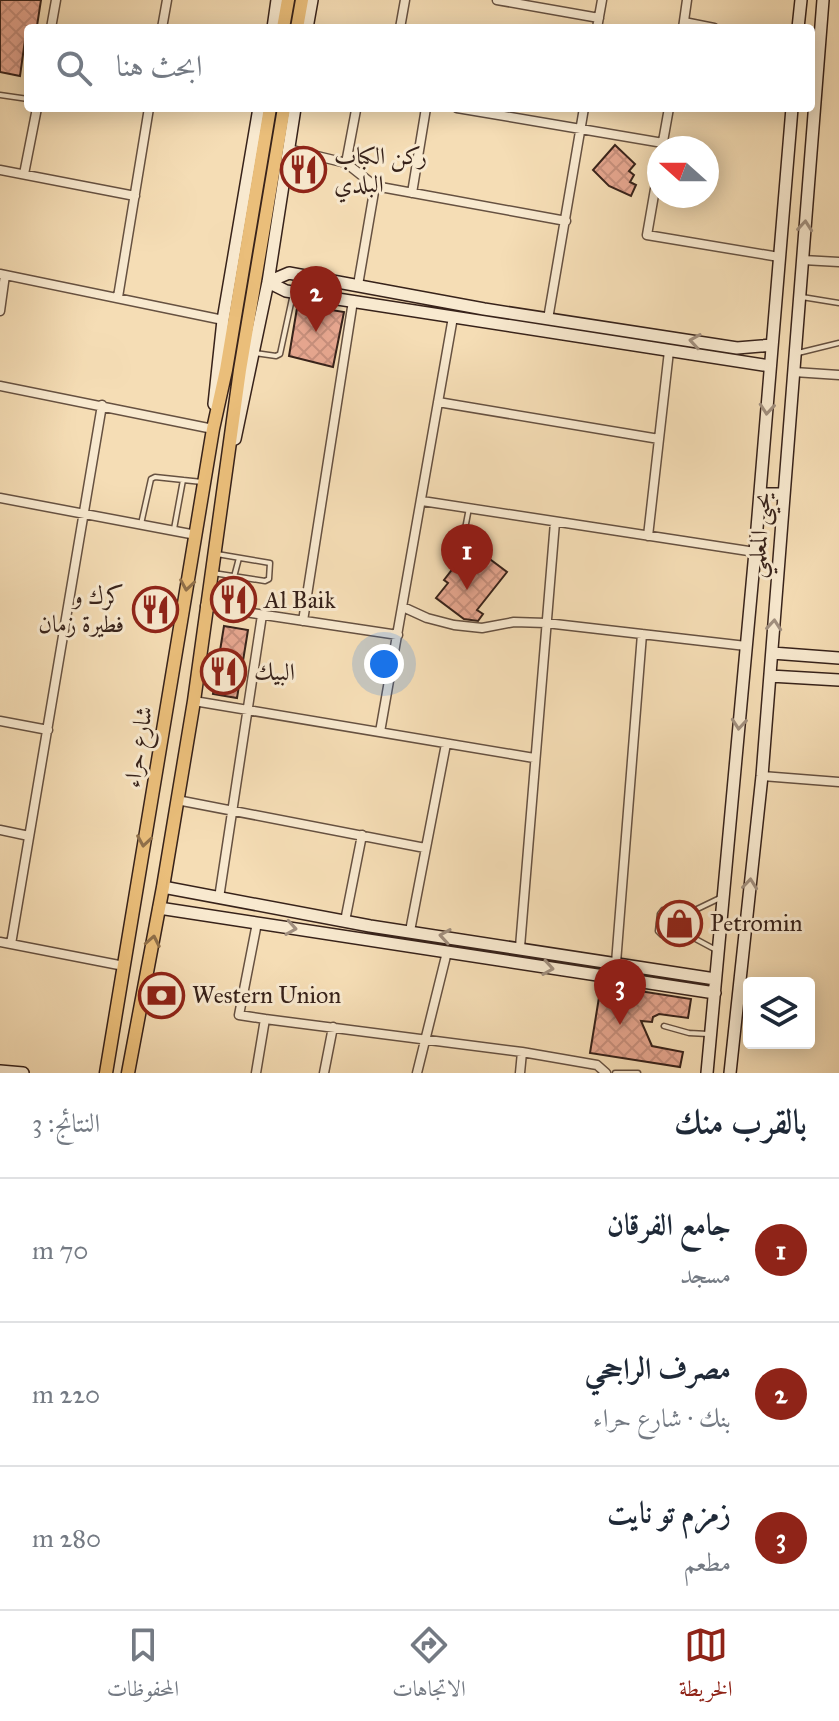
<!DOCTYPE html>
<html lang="ar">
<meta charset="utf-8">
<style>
:root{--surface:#fff;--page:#f6f6f7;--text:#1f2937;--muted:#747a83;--line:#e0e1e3;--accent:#8f2418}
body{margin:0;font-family:"IM FELL Great Primer",Amiri,serif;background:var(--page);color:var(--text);direction:rtl}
.controls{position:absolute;right:24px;bottom:24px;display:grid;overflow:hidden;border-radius:8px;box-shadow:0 4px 20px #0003}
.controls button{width:72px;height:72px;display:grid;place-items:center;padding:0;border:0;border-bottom:2px solid var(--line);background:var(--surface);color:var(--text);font:40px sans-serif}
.compass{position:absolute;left:647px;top:136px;width:72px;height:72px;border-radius:50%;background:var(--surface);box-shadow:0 4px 20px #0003;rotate:291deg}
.you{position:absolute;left:384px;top:664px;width:28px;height:28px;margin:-20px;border:6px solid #fff;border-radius:50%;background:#1a73e8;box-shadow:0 0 0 12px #1a73e833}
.badge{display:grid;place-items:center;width:52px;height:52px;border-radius:50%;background:var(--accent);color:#fff;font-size:26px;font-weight:700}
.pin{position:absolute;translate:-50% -66px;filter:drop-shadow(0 2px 4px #0008)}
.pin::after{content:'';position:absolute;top:42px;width:28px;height:24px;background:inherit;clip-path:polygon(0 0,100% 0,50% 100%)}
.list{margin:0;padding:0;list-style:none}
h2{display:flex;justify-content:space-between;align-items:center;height:104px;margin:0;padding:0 32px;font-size:34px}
h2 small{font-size:26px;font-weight:400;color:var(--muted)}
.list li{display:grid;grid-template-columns:52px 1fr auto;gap:24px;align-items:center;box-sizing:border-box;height:144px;padding:0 32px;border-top:2px solid var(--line)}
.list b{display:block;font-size:30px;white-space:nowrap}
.list p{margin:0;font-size:26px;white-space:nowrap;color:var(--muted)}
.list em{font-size:26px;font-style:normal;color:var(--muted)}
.icon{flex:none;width:44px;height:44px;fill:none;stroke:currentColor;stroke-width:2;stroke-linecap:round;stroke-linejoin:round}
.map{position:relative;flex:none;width:839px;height:1073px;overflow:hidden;direction:ltr}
.search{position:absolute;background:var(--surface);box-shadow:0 4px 20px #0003;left:24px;right:24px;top:24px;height:88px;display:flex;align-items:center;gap:20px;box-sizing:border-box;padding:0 28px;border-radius:8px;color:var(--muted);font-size:30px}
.sheet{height:536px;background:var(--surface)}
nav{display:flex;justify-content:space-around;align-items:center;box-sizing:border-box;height:112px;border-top:2px solid var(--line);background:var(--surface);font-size:22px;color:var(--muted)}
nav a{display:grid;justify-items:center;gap:4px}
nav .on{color:var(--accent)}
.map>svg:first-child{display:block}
.building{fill:url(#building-cross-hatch);stroke:#37221a;stroke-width:2}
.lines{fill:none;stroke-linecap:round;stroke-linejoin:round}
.lane-casing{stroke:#665141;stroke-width:7}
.street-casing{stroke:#665141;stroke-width:11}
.secondary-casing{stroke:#37221a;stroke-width:14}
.primary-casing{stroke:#37221a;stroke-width:15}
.lane{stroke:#f8e9cf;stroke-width:4}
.street{stroke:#f8e9cf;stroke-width:8}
.secondary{stroke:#f8e9cf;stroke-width:11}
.primary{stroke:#eabe7a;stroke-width:12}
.oneway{stroke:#a18f7e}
.oneway2{stroke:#90704a}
.labels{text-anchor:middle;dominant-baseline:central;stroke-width:6;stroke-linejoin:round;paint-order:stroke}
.poi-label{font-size:24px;fill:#37221a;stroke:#f8e9cf;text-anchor:start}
.street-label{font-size:24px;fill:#37221a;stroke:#f8e9cf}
</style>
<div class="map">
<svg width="839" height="1073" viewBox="0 0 839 1073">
<defs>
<pattern id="building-cross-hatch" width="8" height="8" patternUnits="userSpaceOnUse" patternTransform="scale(2)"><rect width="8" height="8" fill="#e7a790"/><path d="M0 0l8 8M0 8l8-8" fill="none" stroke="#c78f7c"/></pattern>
</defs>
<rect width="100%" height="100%" fill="#f5ddb5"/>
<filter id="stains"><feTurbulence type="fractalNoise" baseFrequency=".0025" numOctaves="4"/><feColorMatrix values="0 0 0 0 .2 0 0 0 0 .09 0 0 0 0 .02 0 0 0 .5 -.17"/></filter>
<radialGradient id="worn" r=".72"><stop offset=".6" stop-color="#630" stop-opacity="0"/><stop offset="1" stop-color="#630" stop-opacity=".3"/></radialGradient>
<!-- building -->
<path class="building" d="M0,0H41L37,26L28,28V41L25,40L20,76L0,72Z
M615,145L635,164L629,171L634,175L630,182L636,185L631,196L609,186L593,170Z
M300,305L344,312L333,367L289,356L297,308Z
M471,545L507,572L477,610L483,614L478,621L464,619L436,598L448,583L444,580Z
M224,626L248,630L237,698L213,694Z
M601,985L691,999L688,1018L659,1014L653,1017L652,1022L641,1021L652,1046L683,1052L680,1067L590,1053Z"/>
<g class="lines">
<defs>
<path id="lane" d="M0,95L28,99
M802,297L839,303
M255,353L276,356L280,354L293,294
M798,353L839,343
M141,524L151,479L155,477L202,482
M174,529L183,480
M465,529L469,508
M213,573L265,581L269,579L270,563L217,554
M234,577L239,558
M690,936L693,911
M718,951L690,936L662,935L658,931L660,914L663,910L693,911L720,898
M664,1026L689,1033L708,1034
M615,1073H638"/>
<path id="street" d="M497,0L599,18
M684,22L714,28
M51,28L56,0
M162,28L167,0
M400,28L405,0
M597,28L602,0
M683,28L687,0
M457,108L663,143
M356,110L346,163L375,186L358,285
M662,147L669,108
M288,149L346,163
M659,166L647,235L779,257
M0,170L135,196
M24,174L37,108
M375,186L566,221
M412,193L426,108
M803,260L839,262
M0,274L223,320
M118,297L149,108
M0,311L5,275
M548,319L584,108
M794,372L839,375
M0,386L213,429
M438,402L659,439
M0,498L196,535
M422,501L755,552
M648,536L669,351
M205,606L398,635
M403,607L427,618L454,625L482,628L514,622L546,623L746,646
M303,621L353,301
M194,701L534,758
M0,721L48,730
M380,732L453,317
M762,776L839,782
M177,800L425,848
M0,830L29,836
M219,898L262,615
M345,921L362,835
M410,931L446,744
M0,942L124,966
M11,944L102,405
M520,947L555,522
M616,963L642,634
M265,1019L522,1052L597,1065L606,1073
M256,1073L265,1019L239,1015L257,923
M324,1073L333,1027
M417,1073L447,952
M520,1073L522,1052"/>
<path id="secondary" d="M273,28L277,0
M307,28L312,0
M798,28L801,0
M268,282L289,273L484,309L737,348L772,345
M268,282L286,291L770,366
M214,404L223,320L259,108
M235,439L268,282L295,108
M760,494H784
M772,653L839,658
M770,676L839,680
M163,887L370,926L715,979
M159,908L715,993
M0,1071L23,1073
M707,1073L755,552L792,108
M730,1073L762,776L823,0"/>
<path id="primary" d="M283,28L288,0
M297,28L302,0
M106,1073L213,429L226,370L270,108
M128,1073L163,887L194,701L240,370L284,108"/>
</defs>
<!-- lane casing -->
<use href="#lane" class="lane-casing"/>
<!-- street casing -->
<use href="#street" class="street-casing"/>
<!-- secondary casing -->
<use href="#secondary" class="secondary-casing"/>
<!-- primary casing -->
<use href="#primary" class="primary-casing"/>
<!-- lane -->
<use href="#lane" class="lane"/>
<!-- street -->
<use href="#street" class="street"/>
<!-- secondary -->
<use href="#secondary" class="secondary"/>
<!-- primary -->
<use href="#primary" class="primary"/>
</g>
<!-- one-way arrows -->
<defs><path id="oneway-chevron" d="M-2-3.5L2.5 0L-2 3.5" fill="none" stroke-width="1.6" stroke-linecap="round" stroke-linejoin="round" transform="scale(2)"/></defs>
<g class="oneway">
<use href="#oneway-chevron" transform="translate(805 226) rotate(-85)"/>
<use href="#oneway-chevron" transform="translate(695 341) rotate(-171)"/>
<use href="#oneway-chevron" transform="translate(767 409) rotate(95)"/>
<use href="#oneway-chevron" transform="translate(774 625) rotate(-85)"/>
<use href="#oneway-chevron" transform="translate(739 724) rotate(95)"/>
<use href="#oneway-chevron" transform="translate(750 884) rotate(-84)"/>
<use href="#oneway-chevron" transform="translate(291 928) rotate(9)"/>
<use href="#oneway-chevron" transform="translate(445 936) rotate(-171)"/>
<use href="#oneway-chevron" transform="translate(548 968) rotate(9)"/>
</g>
<g class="oneway2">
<use href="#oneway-chevron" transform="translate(187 585) rotate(99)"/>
<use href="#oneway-chevron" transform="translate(144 841) rotate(99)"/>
<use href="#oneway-chevron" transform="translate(153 941) rotate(-79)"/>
</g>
<!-- icons -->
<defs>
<symbol id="restaurant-ring" viewBox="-11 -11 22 22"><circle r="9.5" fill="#f8e9cf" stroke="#8f2418" stroke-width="1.5"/><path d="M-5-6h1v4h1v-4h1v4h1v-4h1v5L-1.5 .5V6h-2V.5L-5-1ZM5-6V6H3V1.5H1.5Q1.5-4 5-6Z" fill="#8f2418"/></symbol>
<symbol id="shop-ring" viewBox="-11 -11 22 22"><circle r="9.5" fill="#f8e9cf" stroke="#8f2418" stroke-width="1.5"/><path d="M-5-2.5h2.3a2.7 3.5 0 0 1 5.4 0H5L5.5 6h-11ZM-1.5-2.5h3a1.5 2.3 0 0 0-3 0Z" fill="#8f2418"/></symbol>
<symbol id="bank-ring" viewBox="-11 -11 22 22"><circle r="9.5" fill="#f8e9cf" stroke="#8f2418" stroke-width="1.5"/><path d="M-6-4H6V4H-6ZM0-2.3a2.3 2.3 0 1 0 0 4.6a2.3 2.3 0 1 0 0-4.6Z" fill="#8f2418"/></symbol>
</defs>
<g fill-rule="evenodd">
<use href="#restaurant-ring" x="278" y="144" width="51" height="51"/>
<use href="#restaurant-ring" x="208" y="574" width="51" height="51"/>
<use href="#restaurant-ring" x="130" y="584" width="51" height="51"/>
<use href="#restaurant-ring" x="198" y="646" width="51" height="51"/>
<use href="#shop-ring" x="654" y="898" width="51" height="51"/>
<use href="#bank-ring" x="136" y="970" width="51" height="51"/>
</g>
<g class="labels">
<!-- poi labels -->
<g class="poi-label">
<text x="334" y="156">ركن الكباب<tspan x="334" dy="28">البلدي</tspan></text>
<text x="124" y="596" text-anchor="end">كرك و<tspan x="124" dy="28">فطيرة زمان</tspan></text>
<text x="264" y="600">Al Baik</text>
<text x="254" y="672">البيك</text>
<text x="710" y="923">Petromin</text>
<text x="192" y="995">Western Union</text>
</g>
<!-- street labels -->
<g class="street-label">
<text transform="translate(759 535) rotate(-85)">يحيى المعلمي</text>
<text transform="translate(138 747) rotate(-81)">شارع حراء</text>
</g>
</g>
<rect width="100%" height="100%" filter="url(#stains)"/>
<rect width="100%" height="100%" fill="url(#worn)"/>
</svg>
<div class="controls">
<button><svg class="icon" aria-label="layers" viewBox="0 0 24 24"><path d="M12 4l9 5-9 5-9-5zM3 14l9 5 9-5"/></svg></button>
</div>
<svg class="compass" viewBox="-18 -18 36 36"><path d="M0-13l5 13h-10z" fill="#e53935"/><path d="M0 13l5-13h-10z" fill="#747a83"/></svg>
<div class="you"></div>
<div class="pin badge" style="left:467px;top:590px">1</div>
<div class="pin badge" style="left:316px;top:332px">2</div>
<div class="pin badge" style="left:620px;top:1025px">3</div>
<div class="search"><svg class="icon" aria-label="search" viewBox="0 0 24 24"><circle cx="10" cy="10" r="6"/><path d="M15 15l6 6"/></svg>ابحث هنا</div>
</div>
<section class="sheet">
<h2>بالقرب منك<small>النتائج: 3</small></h2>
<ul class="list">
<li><span class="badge">1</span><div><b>جامع الفرقان</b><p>مسجد</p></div><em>70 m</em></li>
<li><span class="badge">2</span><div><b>مصرف الراجحي</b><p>بنك · شارع حراء</p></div><em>220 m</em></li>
<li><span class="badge">3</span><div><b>زمزم تو نايت</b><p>مطعم</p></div><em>280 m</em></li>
</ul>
</section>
<nav>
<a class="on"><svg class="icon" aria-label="map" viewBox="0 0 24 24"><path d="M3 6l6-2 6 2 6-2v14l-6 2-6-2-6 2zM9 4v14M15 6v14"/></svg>الخريطة</a>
<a><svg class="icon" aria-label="directions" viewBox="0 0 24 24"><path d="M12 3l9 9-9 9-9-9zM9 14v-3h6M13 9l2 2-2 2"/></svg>الاتجاهات</a>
<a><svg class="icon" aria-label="saved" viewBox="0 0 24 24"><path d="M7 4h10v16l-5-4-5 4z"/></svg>المحفوظات</a>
</nav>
